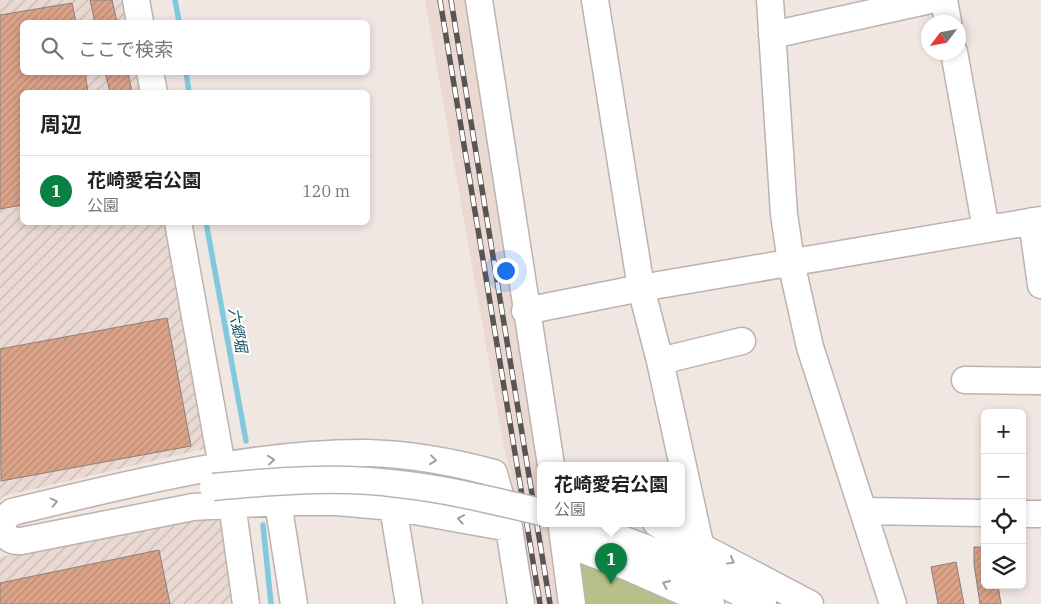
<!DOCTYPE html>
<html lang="ja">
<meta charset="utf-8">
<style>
:root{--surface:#fff;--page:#f2f2f2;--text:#222;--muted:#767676;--line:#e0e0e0;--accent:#0b8043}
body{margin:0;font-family:"IBM Plex Serif","Noto Sans JP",serif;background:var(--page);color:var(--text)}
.controls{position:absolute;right:15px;bottom:15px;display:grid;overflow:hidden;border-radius:8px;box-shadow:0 2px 8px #0003}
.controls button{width:45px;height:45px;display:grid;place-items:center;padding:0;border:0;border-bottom:1px solid var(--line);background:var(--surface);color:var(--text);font:25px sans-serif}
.compass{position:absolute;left:921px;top:15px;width:45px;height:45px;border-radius:50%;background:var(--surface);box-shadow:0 2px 8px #0003;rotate:238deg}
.you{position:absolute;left:505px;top:270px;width:18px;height:18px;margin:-12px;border:4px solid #fff;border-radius:50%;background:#1a73e8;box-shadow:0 0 0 8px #1a73e833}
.badge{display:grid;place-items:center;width:32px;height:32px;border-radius:50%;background:var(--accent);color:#fff;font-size:16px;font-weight:700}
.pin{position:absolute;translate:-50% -41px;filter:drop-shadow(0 1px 2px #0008)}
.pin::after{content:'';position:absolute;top:26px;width:18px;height:15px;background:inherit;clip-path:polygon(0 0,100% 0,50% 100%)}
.popup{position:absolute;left:537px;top:462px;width:148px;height:65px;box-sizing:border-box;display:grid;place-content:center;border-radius:8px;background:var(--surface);filter:drop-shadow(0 1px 4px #0005);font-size:16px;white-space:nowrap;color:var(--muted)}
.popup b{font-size:19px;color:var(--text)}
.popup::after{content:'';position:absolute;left:50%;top:100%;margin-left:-10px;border:10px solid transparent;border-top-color:var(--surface)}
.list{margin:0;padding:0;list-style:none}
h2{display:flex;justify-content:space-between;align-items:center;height:65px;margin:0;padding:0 20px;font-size:21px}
h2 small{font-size:16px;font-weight:400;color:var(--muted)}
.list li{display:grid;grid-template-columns:32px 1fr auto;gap:15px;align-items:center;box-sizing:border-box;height:70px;padding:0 20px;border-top:1px solid var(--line)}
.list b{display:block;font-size:19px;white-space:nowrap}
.list p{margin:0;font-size:16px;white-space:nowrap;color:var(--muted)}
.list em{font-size:16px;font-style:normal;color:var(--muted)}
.icon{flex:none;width:28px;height:28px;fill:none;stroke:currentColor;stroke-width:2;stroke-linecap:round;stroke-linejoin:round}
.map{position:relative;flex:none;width:1041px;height:604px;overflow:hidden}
.search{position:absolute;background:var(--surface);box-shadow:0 2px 8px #0003;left:20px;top:20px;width:350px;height:55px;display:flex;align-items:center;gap:12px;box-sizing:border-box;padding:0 18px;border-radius:8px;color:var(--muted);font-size:19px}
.panel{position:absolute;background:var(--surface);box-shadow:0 2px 8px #0003;left:20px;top:90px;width:350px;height:135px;border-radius:8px}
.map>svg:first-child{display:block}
.built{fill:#ead9d2}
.industrial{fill:url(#industrial-furrows)}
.park{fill:#b8bf8a}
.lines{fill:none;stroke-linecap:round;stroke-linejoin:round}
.stream{stroke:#81cadd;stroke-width:5.5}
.building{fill:url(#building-hatch);stroke:#88807d}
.minor-casing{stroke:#bcb3af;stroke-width:29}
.minor{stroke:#fff;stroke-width:26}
.rail-casing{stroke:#5a5553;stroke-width:5.5}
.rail{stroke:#fff;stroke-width:4;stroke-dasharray:11;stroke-linecap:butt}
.minor-bridge-casing{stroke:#bcb3af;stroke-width:29;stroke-linecap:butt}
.minor-bridge{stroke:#fff;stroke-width:26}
.oneway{stroke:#a1a09f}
.labels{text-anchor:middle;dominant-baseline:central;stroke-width:4;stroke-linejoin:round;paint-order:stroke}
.water-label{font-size:15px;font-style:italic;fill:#175563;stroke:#fff}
</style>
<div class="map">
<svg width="1041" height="604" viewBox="0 0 1041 604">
<defs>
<pattern id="industrial-furrows" width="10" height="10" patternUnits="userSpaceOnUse" patternTransform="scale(1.25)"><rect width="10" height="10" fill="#ead9d2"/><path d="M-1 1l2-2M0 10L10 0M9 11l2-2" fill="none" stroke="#c8b9b3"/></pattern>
<pattern id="building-hatch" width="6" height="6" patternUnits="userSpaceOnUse" patternTransform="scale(1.25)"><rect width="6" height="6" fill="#dba287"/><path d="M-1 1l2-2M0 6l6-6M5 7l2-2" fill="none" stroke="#bb8a74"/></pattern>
</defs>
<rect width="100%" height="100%" fill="#f0e7e3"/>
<!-- built -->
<path class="built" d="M425,0H467L541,465V523H554L564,604H526L512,480L504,447Z"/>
<!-- industrial -->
<path class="industrial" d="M0,0H125L129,22H22V72L138,73L142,92H22V222L166,223L208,448L4,496L0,500Z
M213,516L222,519L236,604H0V557Z"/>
<!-- park -->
<path class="park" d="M583,557L690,604H579L573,565Z"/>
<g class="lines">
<!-- stream -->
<path class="stream" d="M175,0L179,22
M186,72L189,92
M206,222L246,441
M263,525L271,604"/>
</g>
<!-- building -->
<path class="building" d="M90,0H112L117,22H95Z
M72,3L76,22H22V72H85L88,92H22V205L0,209V15Z
M105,72H128L132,92H110Z
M167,318L191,446L1,481L0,349Z
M974,547H985V585H998L1001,604H980L974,564Z
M159,550L170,604H0V583Z
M956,562L964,604H938L931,567Z"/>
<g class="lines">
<defs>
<path id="minor" d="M136,0L140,22
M479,0L551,465
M595,0L641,288L660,361L700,544
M770,0L784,214L791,262L810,347L893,604
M944,0L948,22
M772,35L930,0
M954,52L986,229
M150,72L154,92
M1032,221L1041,285
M178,222L222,466L232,504L246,604
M525,311L641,288L1041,220
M660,361L742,341
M965,380L1041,381
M278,502L294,604
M393,507L409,604
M864,511L985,513
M1022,514H1041
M579,523L659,553L763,604
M656,523L810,604
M509,528L393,507L337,502H278L193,507L21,541C8,542 3,534 1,522L12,512C126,485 249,452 367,453C409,454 453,462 494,473L509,528L521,604
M562,528L572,604
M565,543L632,569L711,604"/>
</defs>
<!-- minor casing -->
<use href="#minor" class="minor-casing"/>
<!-- minor -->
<use href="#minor" class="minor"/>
<defs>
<path id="rail" d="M440,0L540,604
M451,0L550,604"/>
</defs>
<!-- rail casing -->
<use href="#rail" class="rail-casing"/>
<!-- rail -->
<use href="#rail" class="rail"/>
<defs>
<path id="minor-bridge" d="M213,487C276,481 337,476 399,484C447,489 494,501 541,512"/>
</defs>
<!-- minor-bridge casing -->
<use href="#minor-bridge" class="minor-bridge-casing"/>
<!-- minor-bridge -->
<use href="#minor-bridge" class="minor-bridge"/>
</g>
<!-- one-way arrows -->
<defs><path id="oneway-chevron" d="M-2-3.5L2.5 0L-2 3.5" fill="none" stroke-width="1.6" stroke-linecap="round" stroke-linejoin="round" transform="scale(1.25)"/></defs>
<g class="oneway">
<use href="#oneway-chevron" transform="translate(271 460) rotate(-6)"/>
<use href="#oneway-chevron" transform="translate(433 460) rotate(7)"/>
<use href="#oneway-chevron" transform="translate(54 502) rotate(-13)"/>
<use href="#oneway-chevron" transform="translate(461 519) rotate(-169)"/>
<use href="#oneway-chevron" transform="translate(731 561) rotate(29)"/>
<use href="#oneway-chevron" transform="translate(666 584) rotate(-156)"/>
</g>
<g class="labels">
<!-- water labels -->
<g class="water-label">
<text transform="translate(238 330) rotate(80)">六郷堀</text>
</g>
</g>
</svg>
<div class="controls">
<button>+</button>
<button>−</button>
<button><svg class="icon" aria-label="locate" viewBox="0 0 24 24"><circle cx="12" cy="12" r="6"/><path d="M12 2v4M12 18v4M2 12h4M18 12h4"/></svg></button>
<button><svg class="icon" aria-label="layers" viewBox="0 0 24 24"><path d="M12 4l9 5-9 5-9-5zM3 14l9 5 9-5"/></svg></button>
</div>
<svg class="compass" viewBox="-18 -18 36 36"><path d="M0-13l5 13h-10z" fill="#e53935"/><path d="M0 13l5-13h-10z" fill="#767676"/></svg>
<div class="you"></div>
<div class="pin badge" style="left:611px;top:584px">1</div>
<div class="popup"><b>花崎愛宕公園</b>公園</div>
<div class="search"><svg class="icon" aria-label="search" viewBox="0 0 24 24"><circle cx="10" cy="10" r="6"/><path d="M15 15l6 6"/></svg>ここで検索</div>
<section class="panel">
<h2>周辺<small></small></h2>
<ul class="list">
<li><span class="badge">1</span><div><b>花崎愛宕公園</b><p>公園</p></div><em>120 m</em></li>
</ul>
</section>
</div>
